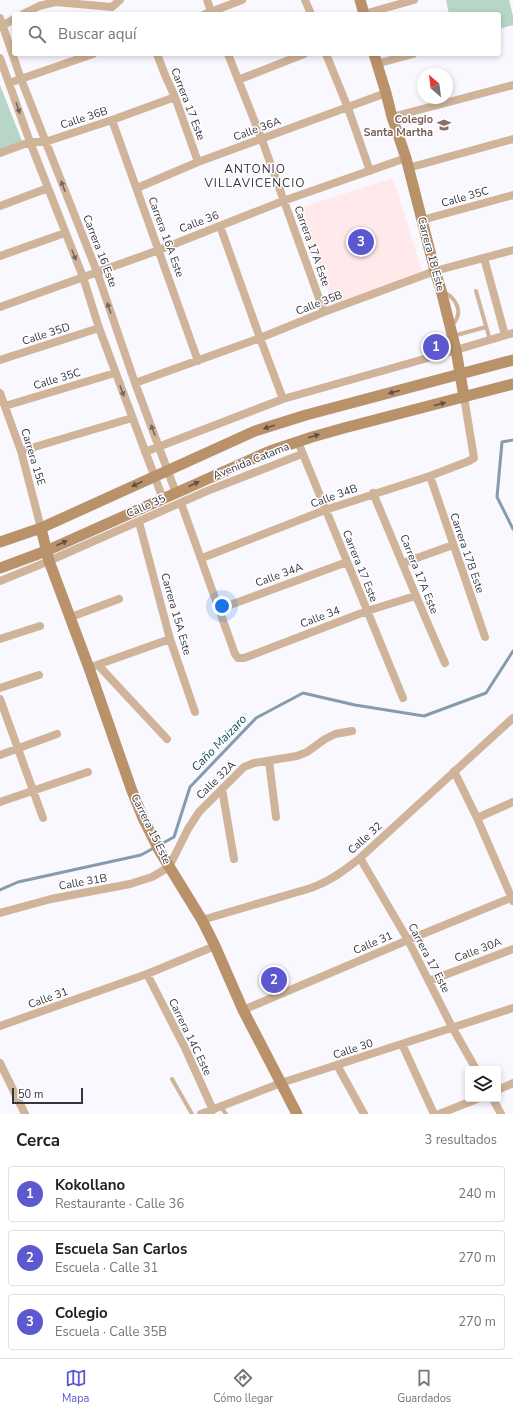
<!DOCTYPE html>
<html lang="es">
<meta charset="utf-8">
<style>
:root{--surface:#fff;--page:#f6f6f6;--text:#202124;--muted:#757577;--line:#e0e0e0;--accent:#5c58d0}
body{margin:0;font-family:"Nunito Sans",sans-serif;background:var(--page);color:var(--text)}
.controls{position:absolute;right:12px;bottom:12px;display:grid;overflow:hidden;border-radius:4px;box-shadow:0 2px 6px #0003}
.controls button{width:36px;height:36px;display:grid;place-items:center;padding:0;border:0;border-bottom:1px solid var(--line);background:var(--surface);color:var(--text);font:20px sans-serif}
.compass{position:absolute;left:417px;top:68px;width:36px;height:36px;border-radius:50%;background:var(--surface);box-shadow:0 2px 6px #0003;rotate:332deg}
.scale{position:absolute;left:12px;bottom:10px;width:71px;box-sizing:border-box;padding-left:4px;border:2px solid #36343f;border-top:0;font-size:11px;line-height:14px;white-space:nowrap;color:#36343f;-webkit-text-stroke:3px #fff;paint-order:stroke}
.you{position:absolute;left:222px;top:606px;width:14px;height:14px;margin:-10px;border:3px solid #fff;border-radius:50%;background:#1a73e8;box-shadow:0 0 0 6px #1a73e833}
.badge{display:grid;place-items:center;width:26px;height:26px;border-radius:50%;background:var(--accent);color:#fff;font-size:13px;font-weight:700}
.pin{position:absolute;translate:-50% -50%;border:2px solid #fff;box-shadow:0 1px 4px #0006}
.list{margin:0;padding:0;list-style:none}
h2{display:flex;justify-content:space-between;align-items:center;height:52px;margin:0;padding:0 16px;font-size:17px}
h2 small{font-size:13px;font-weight:400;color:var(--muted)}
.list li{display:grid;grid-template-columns:26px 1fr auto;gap:12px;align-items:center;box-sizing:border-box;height:56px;margin:0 8px 8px;padding:0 8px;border:1px solid var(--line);border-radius:4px}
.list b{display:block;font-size:15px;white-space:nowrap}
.list p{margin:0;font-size:13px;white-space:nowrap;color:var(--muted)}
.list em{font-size:13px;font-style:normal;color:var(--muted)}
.icon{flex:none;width:22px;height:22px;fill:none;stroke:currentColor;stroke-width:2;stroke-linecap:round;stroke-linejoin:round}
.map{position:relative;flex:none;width:513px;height:1114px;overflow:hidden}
.search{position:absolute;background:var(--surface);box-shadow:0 2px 6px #0003;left:12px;right:12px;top:12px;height:44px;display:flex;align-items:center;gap:10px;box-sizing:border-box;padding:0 14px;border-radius:4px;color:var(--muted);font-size:15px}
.sheet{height:244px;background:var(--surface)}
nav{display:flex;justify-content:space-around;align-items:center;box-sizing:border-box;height:56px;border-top:1px solid var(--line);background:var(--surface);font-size:11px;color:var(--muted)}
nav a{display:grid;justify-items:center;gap:2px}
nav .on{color:var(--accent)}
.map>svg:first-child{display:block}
.education{fill:#ffe9ea}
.green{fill:#b7d6c5}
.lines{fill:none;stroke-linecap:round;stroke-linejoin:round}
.stream{stroke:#859cae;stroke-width:3}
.lane{stroke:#cfb49a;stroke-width:4}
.street{stroke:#cfb49a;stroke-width:8}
.secondary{stroke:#b9926a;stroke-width:11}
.oneway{fill:#736763}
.oneway2{fill:#5d504c}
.labels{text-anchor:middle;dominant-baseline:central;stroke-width:3;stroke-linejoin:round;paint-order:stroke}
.street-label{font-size:11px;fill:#36343f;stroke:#fff}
.education-label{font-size:11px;font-weight:bold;fill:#785e54;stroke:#fff;text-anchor:end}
.neighbourhood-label{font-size:12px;letter-spacing:1px;fill:#36343f;stroke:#fff}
.water-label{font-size:12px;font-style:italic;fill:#0b4b66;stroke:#fff}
</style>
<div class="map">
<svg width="513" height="1114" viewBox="0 0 513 1114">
<rect width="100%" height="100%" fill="#f9f8fe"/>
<!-- education -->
<path class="education" d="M393,178L423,274L335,308L296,209Z"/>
<!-- green -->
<path class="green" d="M446,0H509L513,16V25L499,29V14H449Z
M0,85L22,141L0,151Z"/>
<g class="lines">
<!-- stream -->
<path class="stream" d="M513,440L502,442L497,497L513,529
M0,890L18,882L141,855L174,837L190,787L256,718L303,693L355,705L424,716L486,693L513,651"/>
<!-- lane -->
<path class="lane" d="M476,291L490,340
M444,292C457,299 464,313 452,325
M453,336L486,327
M172,1079L192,1114
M221,1107L226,1114"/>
<!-- street -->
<path class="street" d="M207,0L212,14
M305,0L311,14
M23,14L39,6L55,2L112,7L120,0
M205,14L242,0
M364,14L414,0
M0,18L21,79L97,272L135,383L176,493
M0,27L14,19
M157,54L165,75L175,97L198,162
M228,54L262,140L324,312
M326,54L348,108L370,171
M0,58L30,142L83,277L99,328L163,499
M376,64L413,54
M238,80L304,54
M9,83L93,54
M392,117L513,85
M112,120L198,361
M0,153L30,142H45L112,120L175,97
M408,168L513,139
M137,188L198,162L386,93
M0,206L48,188
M422,220L513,195
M220,226L260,338L283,399
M0,256L65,233
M484,258L505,335
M0,307L159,250L283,201L406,158
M0,360L99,328
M135,383L260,338L324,312L435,271L513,250
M0,393L21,451L41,528
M5,406L115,373
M298,442L403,698
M21,451L132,418
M145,452L283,399L456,350L513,333
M430,476L485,637
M373,493C397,550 420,607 445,663
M181,503L235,654L238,658H244L367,611L415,596
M139,522L170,639L195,712
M202,558L325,510L430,476L469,461L474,458L464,397
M403,563L453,545
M0,581L49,561L207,491L302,454
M219,609L347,562
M71,617L119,599
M0,639L40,626
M98,665L167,739
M94,666L170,639
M0,688L39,675
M0,699L43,818
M0,755L57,734
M269,761L276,817
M454,771L477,818L513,901
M222,789L234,859
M0,802L88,772
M477,818L513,802
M360,858L408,940L452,1027L476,1069
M0,913L51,899L130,884L152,877L169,867L188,829L199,812L244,767L254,763L297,756L307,752L325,739L335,734L352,731
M202,920L311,888C330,881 344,871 360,858L513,718
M147,974L185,1048L213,1110
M429,981L513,949
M243,1010L408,940L513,897
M0,1026L147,974L215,946
M402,1044L434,1114
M0,1063L25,1114
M337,1065L364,1114
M498,1090L513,1083
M493,1099L501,1114
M201,1114L281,1083L513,1008
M439,1114L477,1099"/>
<!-- secondary -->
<path class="secondary" d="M360,0L364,14
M374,54L386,93L392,117L406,158L435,271L441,290L456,350L464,397
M41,528L49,561L89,668L132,791L143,818L159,850L202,920L215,946L243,1010L297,1114
M0,542L41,528L255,431L306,415L513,360
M0,568L46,551L270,451L312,437L344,428L513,384"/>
</g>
<!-- one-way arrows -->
<defs><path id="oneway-solid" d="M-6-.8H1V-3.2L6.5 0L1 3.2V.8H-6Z"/></defs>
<g class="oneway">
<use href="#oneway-solid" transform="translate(18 108) rotate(71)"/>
<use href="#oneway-solid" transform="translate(63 186) rotate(-111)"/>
<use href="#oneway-solid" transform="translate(74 255) rotate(68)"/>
<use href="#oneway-solid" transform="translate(109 308) rotate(-109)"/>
<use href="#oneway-solid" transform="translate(122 391) rotate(70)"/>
<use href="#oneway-solid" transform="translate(153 430) rotate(-111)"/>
</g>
<g class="oneway2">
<use href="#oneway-solid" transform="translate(394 392) rotate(165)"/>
<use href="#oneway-solid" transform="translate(440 404) rotate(-14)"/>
<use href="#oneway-solid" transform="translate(269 427) rotate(163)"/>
<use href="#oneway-solid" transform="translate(314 436) rotate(-18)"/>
<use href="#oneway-solid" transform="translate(137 484) rotate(155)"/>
<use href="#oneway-solid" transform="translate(194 484) rotate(-25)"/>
<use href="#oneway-solid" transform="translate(62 543) rotate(-24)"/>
</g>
<!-- icons -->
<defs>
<symbol id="school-bare" viewBox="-9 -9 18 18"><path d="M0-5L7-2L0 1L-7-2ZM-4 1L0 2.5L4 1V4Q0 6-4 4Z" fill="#8d6e63" stroke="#fff" stroke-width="2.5" paint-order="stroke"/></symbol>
</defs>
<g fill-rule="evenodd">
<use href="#school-bare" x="434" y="115" width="20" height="20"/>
</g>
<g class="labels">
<!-- street labels -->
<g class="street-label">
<text transform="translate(188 104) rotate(69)">Carrera 17 Este</text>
<text transform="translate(84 118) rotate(-18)">Calle 36B</text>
<text transform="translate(257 129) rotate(-20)">Calle 36A</text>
<text transform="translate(465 197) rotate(-16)">Calle 35C</text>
<text transform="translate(199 222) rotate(-21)">Calle 36</text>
<text transform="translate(166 237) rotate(70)">Carrera 16A Este</text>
<text transform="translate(312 246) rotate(70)">Carrera 17A Este</text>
<text transform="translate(100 251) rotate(69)">Carrera 16 Este</text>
<text transform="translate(431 254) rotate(75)">Carrera 18 Este</text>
<text transform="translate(319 303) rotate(-21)">Calle 35B</text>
<text transform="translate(46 334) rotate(-18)">Calle 35D</text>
<text transform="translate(57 379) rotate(-17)">Calle 35C</text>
<text transform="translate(33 457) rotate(73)">Carrera 15E</text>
<text transform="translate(251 461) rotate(-22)">Avenida Catama</text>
<text transform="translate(334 496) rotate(-20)">Calle 34B</text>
<text transform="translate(146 506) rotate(-24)">Calle 35</text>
<text transform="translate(467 553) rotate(71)">Carrera 17B Este</text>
<text transform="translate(360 566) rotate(68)">Carrera 17 Este</text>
<text transform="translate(419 574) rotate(68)">Carrera 17A Este</text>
<text transform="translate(279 575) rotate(-20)">Calle 34A</text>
<text transform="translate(176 614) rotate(74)">Carrera 15A Este</text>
<text transform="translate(320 617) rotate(-21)">Calle 34</text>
<text transform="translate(216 780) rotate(-44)">Calle 32A</text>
<text transform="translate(151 829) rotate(64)">Carrera 15 Este</text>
<text transform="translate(365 838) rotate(-42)">Calle 32</text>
<text transform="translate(83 882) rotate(-10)">Calle 31B</text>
<text transform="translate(373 943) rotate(-23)">Calle 31</text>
<text transform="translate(478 950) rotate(-21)">Calle 30A</text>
<text transform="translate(429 958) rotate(62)">Carrera 17 Este</text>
<text transform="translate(48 998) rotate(-20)">Calle 31</text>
<text transform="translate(190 1037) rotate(64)">Carrera 14C Este</text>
<text transform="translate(353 1049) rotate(-18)">Calle 30</text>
</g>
<!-- education labels -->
<g class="education-label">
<text x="433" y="119">Colegio<tspan x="433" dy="13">Santa Martha</tspan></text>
</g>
<!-- neighbourhood labels -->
<g class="neighbourhood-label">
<text x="255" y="169">ANTONIO<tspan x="255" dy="14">VILLAVICENCIO</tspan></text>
</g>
<!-- water labels -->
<g class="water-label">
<text transform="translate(219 743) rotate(-46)">Caño Maizaro</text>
</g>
</g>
</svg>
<div class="controls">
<button><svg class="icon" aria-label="layers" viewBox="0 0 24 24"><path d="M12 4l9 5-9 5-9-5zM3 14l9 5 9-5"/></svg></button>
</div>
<svg class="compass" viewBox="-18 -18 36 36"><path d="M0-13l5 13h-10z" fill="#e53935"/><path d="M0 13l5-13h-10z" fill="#757577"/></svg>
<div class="scale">50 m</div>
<div class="you"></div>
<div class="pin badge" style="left:436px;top:347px">1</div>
<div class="pin badge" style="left:274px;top:980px">2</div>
<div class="pin badge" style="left:361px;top:242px">3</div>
<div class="search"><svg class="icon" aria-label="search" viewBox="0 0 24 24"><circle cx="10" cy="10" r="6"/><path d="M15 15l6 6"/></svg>Buscar aquí</div>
</div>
<section class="sheet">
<h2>Cerca<small>3 resultados</small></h2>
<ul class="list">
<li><span class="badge">1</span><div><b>Kokollano</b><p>Restaurante · Calle 36</p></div><em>240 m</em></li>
<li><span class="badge">2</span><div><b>Escuela San Carlos</b><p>Escuela · Calle 31</p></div><em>270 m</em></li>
<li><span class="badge">3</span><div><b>Colegio</b><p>Escuela · Calle 35B</p></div><em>270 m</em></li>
</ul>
</section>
<nav>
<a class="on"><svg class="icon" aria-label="map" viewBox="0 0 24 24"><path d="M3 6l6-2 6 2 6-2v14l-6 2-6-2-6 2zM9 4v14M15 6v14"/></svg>Mapa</a>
<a><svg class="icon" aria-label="directions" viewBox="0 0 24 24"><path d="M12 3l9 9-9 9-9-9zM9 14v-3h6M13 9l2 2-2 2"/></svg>Cómo llegar</a>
<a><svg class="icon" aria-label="saved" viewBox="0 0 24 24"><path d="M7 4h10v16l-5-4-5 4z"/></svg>Guardados</a>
</nav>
